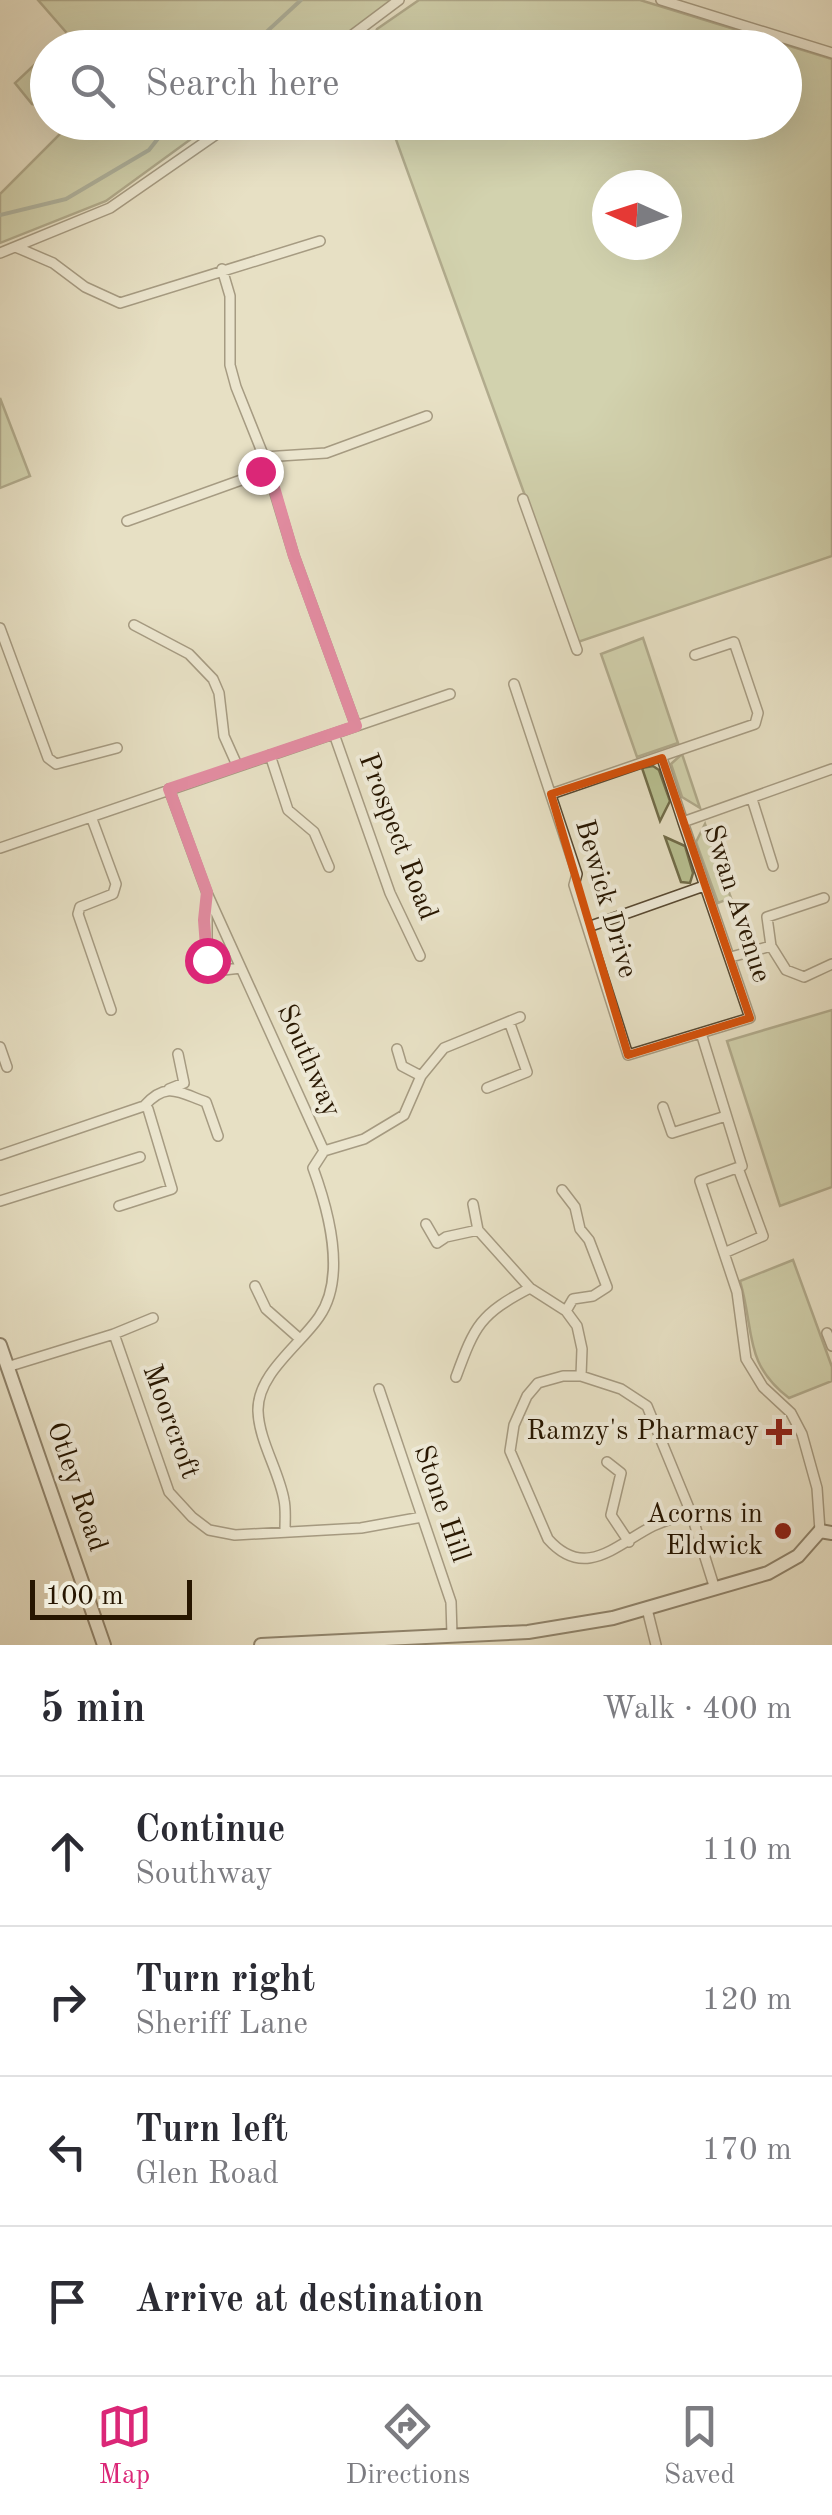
<!DOCTYPE html>
<meta charset="utf-8">
<style>
:root{--surface:#fff;--page:#f2f2f3;--text:#2b2b33;--muted:#7c7c81;--line:#e1e1e2;--accent:#db2777}
body{margin:0;font-family:"Old Standard TT",serif;background:var(--page);color:var(--text)}
.compass{position:absolute;left:592px;top:170px;width:90px;height:90px;border-radius:50%;background:var(--surface);box-shadow:0 10px 40px #0002;rotate:273deg}
.scale{position:absolute;left:30px;bottom:25px;width:162px;box-sizing:border-box;padding-left:10px;border:5px solid #271600;border-top:0;font-size:28px;line-height:35px;white-space:nowrap;color:#271600;-webkit-text-stroke:8px #efebd9;paint-order:stroke}
.stop{position:absolute;width:30px;height:30px;margin:-22px;border:8px solid #db2777;border-radius:50%;background:#fff}
.stop.end{background:#db2777;border-color:#fff;box-shadow:0 2px 10px #0008}
.list{margin:0;padding:0;list-style:none}
h2{display:flex;justify-content:space-between;align-items:center;height:130px;margin:0;padding:0 40px;font-size:42px}
h2 small{font-size:32px;font-weight:400;color:var(--muted)}
.list li{display:grid;grid-template-columns:65px 1fr auto;gap:30px;align-items:center;box-sizing:border-box;height:150px;padding:0 40px;border-top:2px solid var(--line)}
.list b{display:block;font-size:38px;white-space:nowrap}
.list p{margin:0;font-size:32px;white-space:nowrap;color:var(--muted)}
.list em{font-size:32px;font-style:normal;color:var(--muted)}
.icon{flex:none;width:55px;height:55px;fill:none;stroke:currentColor;stroke-width:2;stroke-linecap:round;stroke-linejoin:round}
.map{position:relative;flex:none;width:832px;height:1645px;overflow:hidden}
.search{position:absolute;background:var(--surface);box-shadow:0 10px 40px #0002;left:30px;right:30px;top:30px;height:110px;display:flex;align-items:center;gap:25px;box-sizing:border-box;padding:0 35px;border-radius:55px;color:var(--muted);font-size:38px}
.sheet{height:730px;background:var(--surface)}
nav{display:flex;justify-content:space-around;align-items:center;box-sizing:border-box;height:140px;border-top:2px solid var(--line);background:var(--surface);font-size:28px;color:var(--muted)}
nav a{display:grid;justify-items:center;gap:5px}
nav .on{color:var(--accent)}
.map>svg:first-child{display:block}
.green{fill:#b8c192;stroke:#706c49;stroke-width:2.5;fill-rule:evenodd}
.lines{fill:none;stroke-linecap:round;stroke-linejoin:round}
.stream{stroke:#6a7a6e;stroke-width:4}
.street-casing{stroke:#574831;stroke-width:12}
.secondary-casing{stroke:#271600;stroke-width:16}
.street{stroke:#efebd9;stroke-width:9}
.secondary{stroke:#efebd9;stroke-width:12}
.route{stroke:#db2777;stroke-width:12}
.marked{fill:none;stroke:#d5520b;stroke-width:8;stroke-linejoin:round}
.poi-dot{fill:#8f2418;stroke:#efebd9;stroke-width:4}
.labels{text-anchor:middle;dominant-baseline:central;stroke-width:8;stroke-linejoin:round;paint-order:stroke}
.street-label{font-size:28px;fill:#271600;stroke:#efebd9}
.poi-label{font-size:28px;fill:#271600;stroke:#efebd9;text-anchor:end}
</style>
<div class="map">
<svg width="832" height="1645" viewBox="0 0 832 1645">
<rect width="100%" height="100%" fill="#e7e0c4"/>
<filter id="stains"><feTurbulence type="fractalNoise" baseFrequency=".002" numOctaves="4"/><feColorMatrix values="0 0 0 0 .2 0 0 0 0 .09 0 0 0 0 .02 0 0 0 .5 -.17"/></filter>
<radialGradient id="worn" r=".72"><stop offset=".6" stop-color="#630" stop-opacity="0"/><stop offset="1" stop-color="#630" stop-opacity=".3"/></radialGradient>
<!-- green -->
<path class="green" d="M38,0H395L331,48L79,47Z
M419,0H640L832,59V556L578,642L390,123L784,122V48H370L377,29ZM607,185H667V245H607Z
M47,53V96L39,105L32,104L15,83Z
M71,123V122L213,123L106,201L0,243V194Z
M0,398L30,476L0,488Z
M643,638L678,743L637,757L601,654Z
M682,754L700,808L682,797L671,764Z
M653,766L659,770L670,801L660,821L642,768Z
M705,824L731,898L718,903L696,842Z
M665,837L685,846L693,873L690,883L681,882Z
M832,1010V1187L780,1206L727,1041Z
M793,1260L832,1367V1381L789,1398C743,1363 755,1331 740,1281Z"/>
<g class="lines">
<!-- stream -->
<path class="stream" d="M249,48L301,0
M0,215L66,199L149,150L171,122"/>
<defs>
<path id="street" d="M661,0L832,53
M335,48L399,0
M18,248L53,263L85,287L120,303L320,241
M0,253L110,208L234,122
M222,269L230,296V365L236,387L264,457L294,556L356,726
M264,457L326,453L427,416
M523,499L577,650
M127,521L244,479L267,467
M134,625L189,654L213,679L219,693L224,736L237,765
M0,628L48,758L56,764L117,748
M514,684L577,874L574,885L628,1055L750,1018L683,822L832,769
M334,734L390,893L420,956
M270,755L288,810L314,832L329,867
M662,758L683,822
M169,789L207,893L324,1151L313,1168C328,1209 347,1277 319,1317C300,1345 257,1374 258,1411C259,1441 279,1471 284,1500C286,1509 285,1520 285,1530
M551,794L755,724L758,713L734,642L695,655
M752,799L773,866
M92,819L116,884L113,894L80,907L78,914L111,1010
M0,848L450,694
M207,895V961L215,971L241,968
M588,927L704,886
M771,946L767,917L824,898
M731,957L771,946L786,970L804,977L832,964
M701,1033L742,1166L700,1181L737,1292L746,1359L763,1387L791,1413L802,1434L817,1488L820,1531
M0,1047L7,1067
M397,1049L402,1066L421,1076
M487,1088L527,1072L510,1024
M169,1089L184,1083L178,1054
M144,1106C167,1081 178,1092 206,1102L218,1136
M663,1107L672,1133L726,1116
M324,1151L364,1139L404,1115L421,1076L444,1048L520,1017
M0,1155L144,1106L148,1109L172,1189L119,1206
M562,1190L575,1207L580,1229L589,1240L607,1287L593,1296L573,1299L566,1311
M0,1201L140,1157
M473,1204L478,1230
M426,1224L437,1243L446,1237L478,1230L530,1288L566,1311L577,1326L582,1349L581,1376
M724,1253L763,1236L738,1168
M255,1286L266,1309L300,1339
M827,1333L832,1346
M114,1334L153,1318
M7,1367L114,1334L169,1492L192,1517L209,1530L235,1535L361,1528L422,1517
M456,1377C475,1325 480,1314 530,1288
M379,1389L451,1602L452,1635
M607,1462L621,1473L611,1515L629,1542
M691,1513C679,1517 665,1520 653,1526C617,1544 585,1581 548,1539L510,1451L514,1425L527,1396L538,1383L563,1376H581L621,1389L647,1406L691,1513L715,1589
M647,1609L656,1645"/>
<path id="secondary" d="M0,1345L104,1645
M261,1645L528,1632L613,1618L768,1573L798,1556L820,1531L832,1533"/>
</defs>
<!-- street casing -->
<use href="#street" class="street-casing"/>
<!-- secondary casing -->
<use href="#secondary" class="secondary-casing"/>
<!-- street -->
<use href="#street" class="street"/>
<!-- secondary -->
<use href="#secondary" class="secondary"/>
</g>
<g class="lines">
<!-- route -->
<path class="route" d="M207,960L204,920L207,892L169,789L356,726L294,556L268,467L260,471"/>
</g>
<!-- marked area -->
<path d="M0 0H832V1645H0ZM662,758L750,1018L628,1055L551,794Z" fill="#e7e0c4" fill-opacity=".55" fill-rule="evenodd"/>
<path class="marked" d="M662,758L750,1018L628,1055L551,794Z"/>
<!-- markers -->
<g class="poi-dot">
<path d="M774 1417h10v10h10v10h-10v10h-10v-10h-10v-10h10z"/>
<circle cx="783" cy="1531" r="10"/>
</g>
<g class="labels">
<!-- street labels -->
<g class="street-label">
<text transform="translate(397 837) rotate(69)">Prospect Road</text>
<text transform="translate(605 899) rotate(74)">Bewick Drive</text>
<text transform="translate(736 904) rotate(72)">Swan Avenue</text>
<text transform="translate(308 1061) rotate(66)">Southway</text>
<text transform="translate(170 1422) rotate(70)">Moorcroft</text>
<text transform="translate(76 1487) rotate(71)">Otley Road</text>
<text transform="translate(441 1504) rotate(71)">Stone Hill</text>
</g>
<!-- poi labels -->
<g class="poi-label">
<text x="759" y="1432">Ramzy's Pharmacy</text>
<text x="763" y="1515">Acorns in<tspan x="763" dy="32">Eldwick</tspan></text>
</g>
</g>
<rect width="100%" height="100%" filter="url(#stains)"/>
<rect width="100%" height="100%" fill="url(#worn)"/>
</svg>
<svg class="compass" viewBox="-18 -18 36 36"><path d="M0-13l5 13h-10z" fill="#e53935"/><path d="M0 13l5-13h-10z" fill="#7c7c81"/></svg>
<div class="scale">100 m</div>
<div class="stop" style="left:207px;top:960px"></div>
<div class="stop end" style="left:260px;top:471px"></div>
<div class="search"><svg class="icon" aria-label="search" viewBox="0 0 24 24"><circle cx="10" cy="10" r="6"/><path d="M15 15l6 6"/></svg>Search here</div>
</div>
<section class="sheet">
<h2>5 min<small>Walk · 400 m</small></h2>
<ul class="list">
<li><svg class="icon" aria-label="ahead" viewBox="0 0 24 24"><path d="M12 20V5M6 11l6-6 6 6"/></svg><div><b>Continue</b><p>Southway</p></div><em>110 m</em></li>
<li><svg class="icon" aria-label="right" viewBox="0 0 24 24"><path d="M7 20v-9h11M14 6l5 5-5 5"/></svg><div><b>Turn right</b><p>Sheriff Lane</p></div><em>120 m</em></li>
<li><svg class="icon" aria-label="left" viewBox="0 0 24 24"><path d="M17 20v-9H6M10 6l-5 5 5 5"/></svg><div><b>Turn left</b><p>Glen Road</p></div><em>170 m</em></li>
<li><svg class="icon" aria-label="arrive" viewBox="0 0 24 24"><path d="M6 21V4h12l-3 4 3 4H6"/></svg><div><b>Arrive at destination</b></div></li>
</ul>
</section>
<nav>
<a class="on"><svg class="icon" aria-label="map" viewBox="0 0 24 24"><path d="M3 6l6-2 6 2 6-2v14l-6 2-6-2-6 2zM9 4v14M15 6v14"/></svg>Map</a>
<a><svg class="icon" aria-label="directions" viewBox="0 0 24 24"><path d="M12 3l9 9-9 9-9-9zM9 14v-3h6M13 9l2 2-2 2"/></svg>Directions</a>
<a><svg class="icon" aria-label="saved" viewBox="0 0 24 24"><path d="M7 4h10v16l-5-4-5 4z"/></svg>Saved</a>
</nav>
